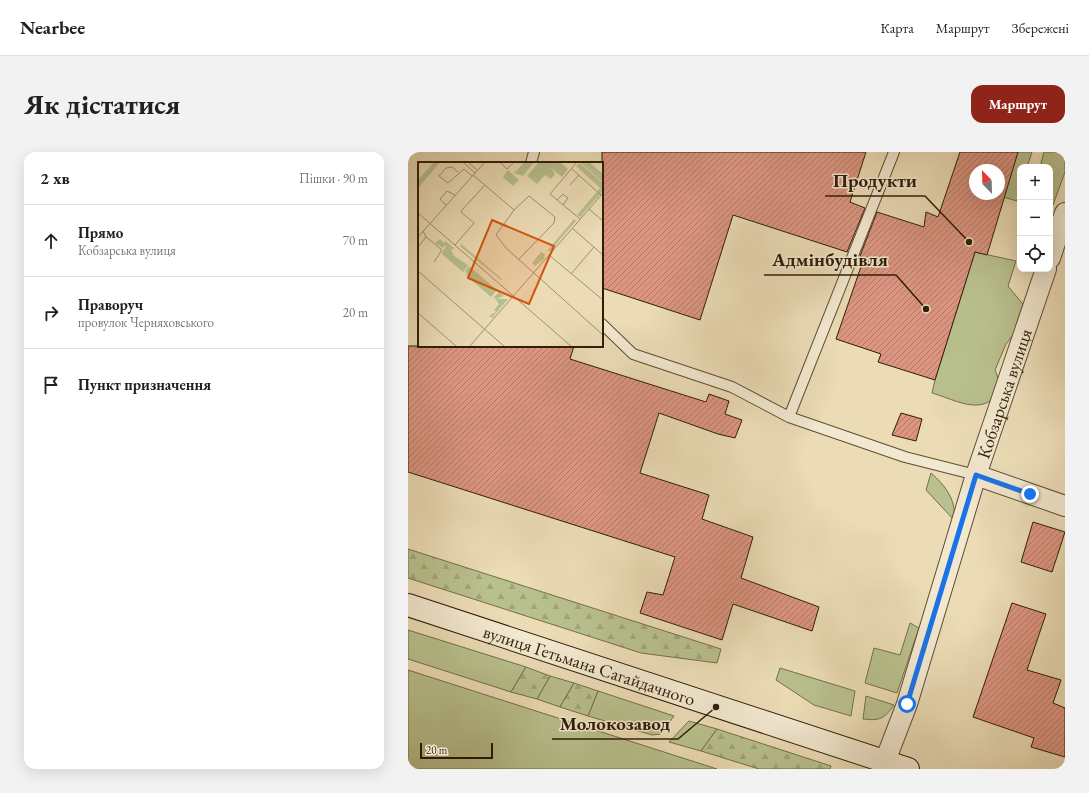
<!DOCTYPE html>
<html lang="uk">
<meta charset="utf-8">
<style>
:root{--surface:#fff;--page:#f2f2f2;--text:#202124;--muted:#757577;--line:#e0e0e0;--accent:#8f2418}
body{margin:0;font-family:"EB Garamond",serif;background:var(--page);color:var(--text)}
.controls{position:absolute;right:12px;top:12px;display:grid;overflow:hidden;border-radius:8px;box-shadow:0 4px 16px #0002}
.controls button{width:36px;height:36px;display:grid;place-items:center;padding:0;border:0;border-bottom:1px solid var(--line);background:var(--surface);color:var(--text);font:20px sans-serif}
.compass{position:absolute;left:561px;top:12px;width:36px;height:36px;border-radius:50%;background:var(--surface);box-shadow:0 4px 16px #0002;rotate:337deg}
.scale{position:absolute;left:12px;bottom:10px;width:73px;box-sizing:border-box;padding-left:4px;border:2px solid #2f1d06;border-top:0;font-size:11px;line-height:14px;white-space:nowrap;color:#2f1d06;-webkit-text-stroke:3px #f2e8d0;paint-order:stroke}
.stop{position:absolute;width:12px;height:12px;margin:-9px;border:3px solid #1a73e8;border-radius:50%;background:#fff}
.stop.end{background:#1a73e8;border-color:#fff;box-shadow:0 1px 4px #0008}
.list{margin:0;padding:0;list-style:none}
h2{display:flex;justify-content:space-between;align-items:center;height:52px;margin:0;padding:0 16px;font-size:17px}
h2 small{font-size:13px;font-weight:400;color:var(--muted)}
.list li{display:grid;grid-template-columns:26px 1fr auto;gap:12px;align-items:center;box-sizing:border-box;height:72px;padding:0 16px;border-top:1px solid var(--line)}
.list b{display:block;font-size:15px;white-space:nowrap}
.list p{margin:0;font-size:13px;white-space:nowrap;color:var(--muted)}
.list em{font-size:13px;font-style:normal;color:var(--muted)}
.icon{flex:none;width:22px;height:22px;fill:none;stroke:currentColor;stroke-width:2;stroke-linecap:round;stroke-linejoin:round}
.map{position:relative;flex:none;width:657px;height:617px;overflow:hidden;border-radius:12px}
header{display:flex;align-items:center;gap:24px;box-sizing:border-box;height:56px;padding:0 20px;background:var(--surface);border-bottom:1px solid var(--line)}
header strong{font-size:19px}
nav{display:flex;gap:22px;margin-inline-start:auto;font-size:14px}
.intro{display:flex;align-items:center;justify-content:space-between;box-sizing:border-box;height:96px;padding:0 24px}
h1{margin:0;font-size:28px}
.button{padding:10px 18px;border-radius:12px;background:var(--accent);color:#fff;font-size:14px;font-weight:700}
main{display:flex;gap:24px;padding:0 24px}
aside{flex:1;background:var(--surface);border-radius:12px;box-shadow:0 4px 16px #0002}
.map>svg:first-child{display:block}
.grass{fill:#b8c08d;stroke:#746e4a}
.forest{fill:url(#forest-firs);stroke:#746e4a}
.building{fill:url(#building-hatch);stroke:#2f1d06;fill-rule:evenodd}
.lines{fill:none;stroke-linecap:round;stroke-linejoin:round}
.service-casing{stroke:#5e4d32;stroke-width:12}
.minor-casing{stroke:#5e4d32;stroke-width:22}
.secondary-casing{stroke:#2f1d06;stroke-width:24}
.service{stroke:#f2e8d0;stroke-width:10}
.minor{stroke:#f2e8d0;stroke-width:20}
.secondary{stroke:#f2e8d0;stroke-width:22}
.route{stroke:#1a73e8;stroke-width:5}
.labels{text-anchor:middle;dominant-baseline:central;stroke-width:3;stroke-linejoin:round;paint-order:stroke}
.street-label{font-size:18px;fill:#2f1d06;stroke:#f2e8d0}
.inset-road{fill:none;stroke:#a09070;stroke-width:1}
.view{fill:#d6530b;fill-opacity:0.15;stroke:#d6530b;stroke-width:2}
.inset-edge{fill:none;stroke:#2f1d06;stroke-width:2}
.leader{fill:none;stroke:#2f1d06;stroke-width:1.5}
.callout-dot{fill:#2f1d06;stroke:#f2e8d0;stroke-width:1.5}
.callout-label{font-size:19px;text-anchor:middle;font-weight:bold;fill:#2f1d06;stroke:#f2e8d0;stroke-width:3;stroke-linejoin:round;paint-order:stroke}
</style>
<header>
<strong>Nearbee</strong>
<nav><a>Карта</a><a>Маршрут</a><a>Збережені</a></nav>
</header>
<div class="intro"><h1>Як дістатися</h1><a class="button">Маршрут</a></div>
<main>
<aside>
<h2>2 хв<small>Пішки · 90 m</small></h2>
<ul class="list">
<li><svg class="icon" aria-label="ahead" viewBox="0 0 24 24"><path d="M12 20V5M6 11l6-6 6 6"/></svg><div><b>Прямо</b><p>Кобзарська вулиця</p></div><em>70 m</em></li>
<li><svg class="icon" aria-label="right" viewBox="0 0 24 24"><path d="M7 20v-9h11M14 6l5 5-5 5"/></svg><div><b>Праворуч</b><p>провулок Черняховського</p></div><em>20 m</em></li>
<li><svg class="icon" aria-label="arrive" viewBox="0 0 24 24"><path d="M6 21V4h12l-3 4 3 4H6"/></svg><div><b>Пункт призначення</b></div></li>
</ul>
</aside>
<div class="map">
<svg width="657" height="617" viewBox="0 0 657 617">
<defs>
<pattern id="forest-firs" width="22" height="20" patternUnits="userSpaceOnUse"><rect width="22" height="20" fill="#b8c08d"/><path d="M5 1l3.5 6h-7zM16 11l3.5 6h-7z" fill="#9ea578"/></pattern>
<pattern id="building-hatch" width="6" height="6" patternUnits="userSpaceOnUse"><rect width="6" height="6" fill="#dc9581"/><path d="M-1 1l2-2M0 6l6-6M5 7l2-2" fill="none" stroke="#b37968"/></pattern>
</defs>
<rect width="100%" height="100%" fill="#ebdcb6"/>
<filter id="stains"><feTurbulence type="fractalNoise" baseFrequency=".005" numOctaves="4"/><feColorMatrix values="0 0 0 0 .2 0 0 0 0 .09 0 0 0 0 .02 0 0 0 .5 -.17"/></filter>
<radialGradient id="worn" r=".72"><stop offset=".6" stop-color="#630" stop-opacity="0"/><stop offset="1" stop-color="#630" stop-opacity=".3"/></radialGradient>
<!-- grass -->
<path class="grass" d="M610,0H624L619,15H612V39L609,49L595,45Z
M636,0H657V20L642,61V15H632Z
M567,100L608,109L600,134L618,156L616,169L598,192L587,218L594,236C576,266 551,249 524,241L527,228Z
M523,321C537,333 549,349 546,368L518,338Z
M502,471L511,476L489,541L457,531L466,496L492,503Z
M0,478L118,515L103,540L0,507Z
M372,516L447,539L443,564L406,553L368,528Z
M0,518L309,617H8L0,615Z
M142,524L166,531L152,555L129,547Z
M190,539L266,564L253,582L244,583L180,564Z
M458,544L486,553C476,567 472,569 455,567Z
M281,569L309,577L293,599L261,590Z"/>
<!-- forest -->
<path class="forest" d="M0,397L313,497L309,511L233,501L0,426Z
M118,515L142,524L129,547L103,540Z
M166,531L190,539L180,564L152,555Z
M309,577L423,614L422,617H351L293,599Z"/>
<!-- building -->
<path class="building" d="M194,0H458L442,50L457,56L439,100L325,63L292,168L194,136Z
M552,0H610L579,103L567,100L527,228L470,210L473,202L428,187L456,106L452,104L469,60L516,75L518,60L530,65ZM567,18H591V42H567Z
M0,194H166L162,207L298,250L301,242L321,249L317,262L334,268L327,286L310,282L251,261L232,321L301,343L294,367L345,385L333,426L411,455L404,479L325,452L314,488L232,461L239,440L255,443L267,405L0,320Z
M493,261L514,267L508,289L484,283Z
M625,370L657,380L644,420L613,410Z
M604,451L638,462L619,518L653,528L645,551L657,556V605L623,595L626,586L565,565Z"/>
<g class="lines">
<defs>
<path id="service" d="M123,11L126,0
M194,172L225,202L324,235L381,265L497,305L568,323
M381,265L486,0"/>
<g id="minor">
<path d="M642,106L657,61"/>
<path d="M568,323L657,354"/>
<path id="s1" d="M474,617L499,552L568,323L638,117"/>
</g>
<g id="secondary">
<path id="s2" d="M0,453L500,617"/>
</g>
</defs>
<!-- service casing -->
<use href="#service" class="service-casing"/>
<!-- minor casing -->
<use href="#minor" class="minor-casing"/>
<!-- secondary casing -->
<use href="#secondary" class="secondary-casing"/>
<!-- service -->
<use href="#service" class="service"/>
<!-- minor -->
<use href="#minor" class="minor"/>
<!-- secondary -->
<use href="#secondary" class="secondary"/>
</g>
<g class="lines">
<!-- route -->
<path class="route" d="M499,552L568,323L622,342"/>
</g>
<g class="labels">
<!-- street labels -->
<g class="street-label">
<text stroke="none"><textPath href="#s1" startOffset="395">Кобзарська вулиця</textPath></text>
<text stroke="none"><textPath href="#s2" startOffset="191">вулиця Гетьмана Сагайдачного</textPath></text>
</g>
</g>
<!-- overview -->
<g transform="translate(10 10)">
<rect width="185" height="185" fill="#ebdcb6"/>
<path d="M121,0H142L150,7L144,15L133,6L137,12L133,17L127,13L119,22L109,14ZM165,0H171L185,12V18ZM156,57L158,59L132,89H129ZM27,83L26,88H33L36,94L50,103L45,110L24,92ZM123,90L127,92L126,97L117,104L114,101ZM51,104L79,128L73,135L46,112L50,114L47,109ZM81,130L86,134L78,137H90L74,156L71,154L78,150L76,148L81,142L76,135Z" fill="#b8c08d"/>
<path d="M22,77L26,81L27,79L36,86L34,88L30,84L33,88H26L28,85L27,83L25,86L17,81ZM42,81L84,117L83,118L43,85Z" fill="#b8c08d"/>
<path d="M16,0H22L1,25L0,18ZM107,0H116L105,14L96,11ZM162,1L185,21V29L162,55L159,53L182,26L158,4ZM90,8L101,18L95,24L85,15Z" fill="#b8c08d"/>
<path class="inset-road" d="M45,0L57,11M50,0L59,8M82,0L89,7L96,0M159,0L132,32L162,57M163,0L185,19M154,7L183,33M40,10L34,5L28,6L21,14L30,21L46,7L54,14M55,13L96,48L111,34L137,55L136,61L100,98M152,23L161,13M139,38L145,32L150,36L145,43M28,43L22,37L29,29L37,33M171,47L185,59M96,48L78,73L88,86L185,173M0,51L154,185M154,66L185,93M0,75L67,0M8,75L24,88L16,100M37,83L56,61L43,50L44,48L67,23M0,85L8,75L5,69M131,93L185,138M0,109L87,185M153,112L176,85M0,151L39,185M51,185L185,31"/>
<path class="view" d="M74,58L136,84L111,142L50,116Z"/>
<rect width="185" height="185" class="inset-edge"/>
</g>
<!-- callouts -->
<path class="leader" d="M561 90L517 44H417M518 157L488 123H356M308 555L270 587H144"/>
<g class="callout-dot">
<circle cx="561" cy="90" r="4"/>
<circle cx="518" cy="157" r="4"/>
<circle cx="308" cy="555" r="4"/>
</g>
<g class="callout-label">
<text x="467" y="35">Продукти</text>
<text x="422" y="114">Адмінбудівля</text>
<text x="207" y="578">Молокозавод</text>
</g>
<rect width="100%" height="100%" filter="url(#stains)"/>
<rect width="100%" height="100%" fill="url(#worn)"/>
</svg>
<div class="controls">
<button>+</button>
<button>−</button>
<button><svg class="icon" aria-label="locate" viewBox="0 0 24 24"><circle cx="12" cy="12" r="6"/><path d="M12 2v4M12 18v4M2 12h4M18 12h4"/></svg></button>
</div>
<svg class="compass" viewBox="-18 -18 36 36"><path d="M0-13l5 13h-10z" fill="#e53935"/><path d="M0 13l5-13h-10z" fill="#757577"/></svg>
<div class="scale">20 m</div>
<div class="stop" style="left:499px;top:552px"></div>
<div class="stop end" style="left:622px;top:342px"></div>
</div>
</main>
